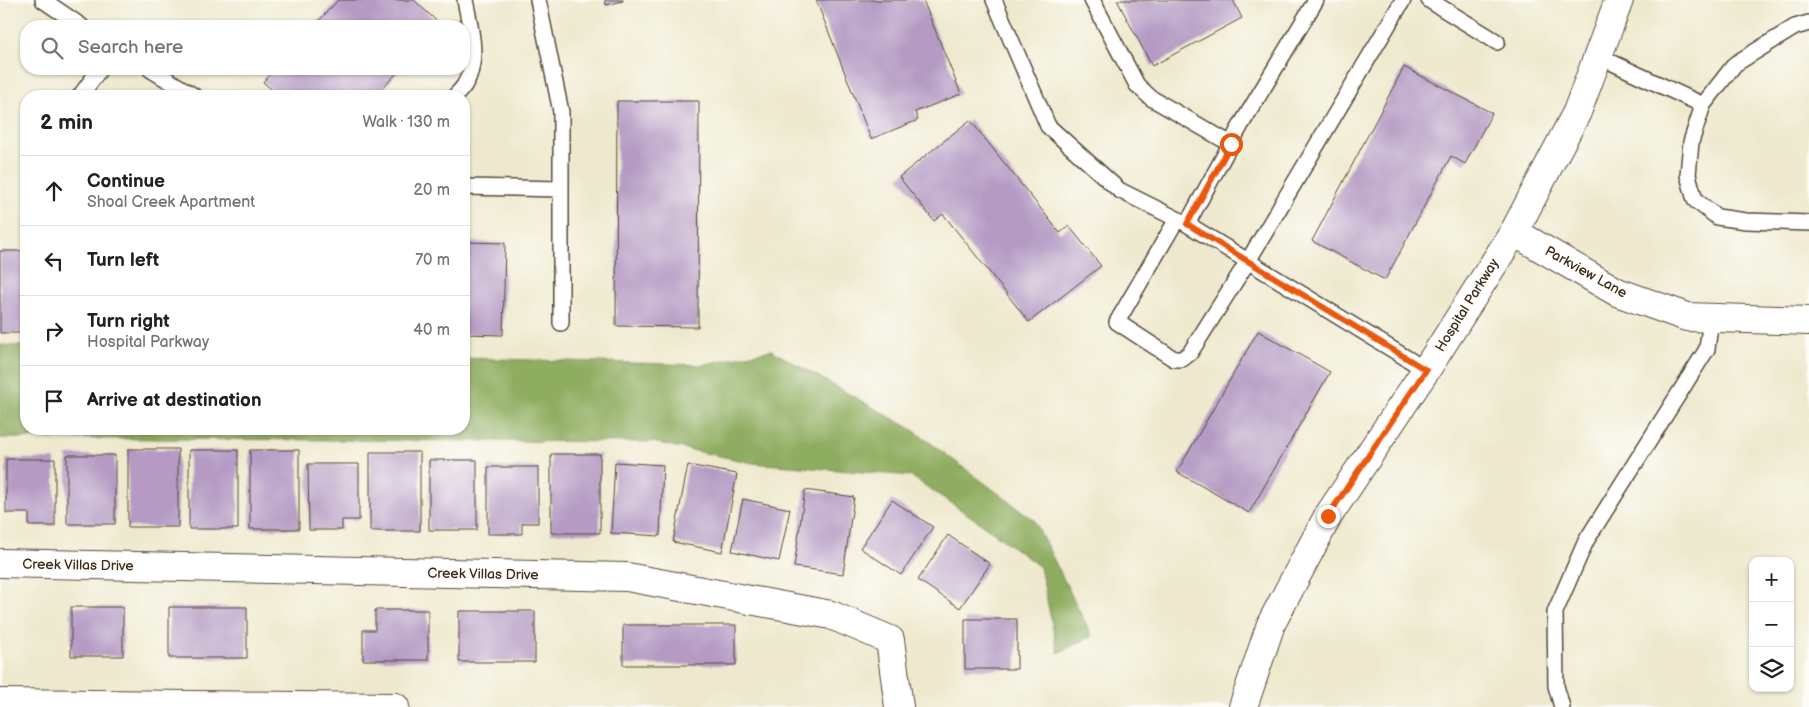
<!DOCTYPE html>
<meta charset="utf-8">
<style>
:root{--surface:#fff;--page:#f2f2f2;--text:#202124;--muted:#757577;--line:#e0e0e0}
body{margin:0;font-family:"Balsamiq Sans",sans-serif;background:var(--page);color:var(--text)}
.controls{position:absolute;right:15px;bottom:15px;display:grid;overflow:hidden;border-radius:10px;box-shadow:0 1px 4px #0004}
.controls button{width:45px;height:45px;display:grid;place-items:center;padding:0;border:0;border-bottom:1px solid var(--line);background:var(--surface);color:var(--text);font:25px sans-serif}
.stop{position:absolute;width:15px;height:15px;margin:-11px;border:4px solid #ea580c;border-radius:50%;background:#fff}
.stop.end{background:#ea580c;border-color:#fff;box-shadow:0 1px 5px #0008}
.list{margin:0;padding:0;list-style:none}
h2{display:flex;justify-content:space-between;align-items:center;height:65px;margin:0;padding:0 20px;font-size:21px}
h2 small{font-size:16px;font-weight:400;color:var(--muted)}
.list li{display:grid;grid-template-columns:32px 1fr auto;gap:15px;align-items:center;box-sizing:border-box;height:70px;padding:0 20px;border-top:1px solid var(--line)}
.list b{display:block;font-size:19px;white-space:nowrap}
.list p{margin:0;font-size:16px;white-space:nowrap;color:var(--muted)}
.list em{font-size:16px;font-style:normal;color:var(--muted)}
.icon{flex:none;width:28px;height:28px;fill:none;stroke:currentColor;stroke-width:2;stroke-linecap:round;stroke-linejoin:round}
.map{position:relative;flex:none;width:1809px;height:707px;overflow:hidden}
.search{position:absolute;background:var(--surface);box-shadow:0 1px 4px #0004;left:20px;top:20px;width:450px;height:55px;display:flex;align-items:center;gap:12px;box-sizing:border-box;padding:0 18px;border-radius:20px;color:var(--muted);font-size:19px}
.panel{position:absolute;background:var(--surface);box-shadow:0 1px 4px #0004;left:20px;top:90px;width:450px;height:345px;border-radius:20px}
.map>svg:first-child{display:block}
.forest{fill:#8fad60;stroke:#656c3f}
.building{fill:#b59bc4}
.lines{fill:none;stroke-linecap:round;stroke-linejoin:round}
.service-casing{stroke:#564738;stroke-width:18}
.minor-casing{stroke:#564738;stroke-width:30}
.tertiary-casing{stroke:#564738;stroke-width:30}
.service{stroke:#fff;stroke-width:15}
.minor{stroke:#fff;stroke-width:28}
.tertiary{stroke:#fff;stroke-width:28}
.route{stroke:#ea580c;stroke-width:6}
.labels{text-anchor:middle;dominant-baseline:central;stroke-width:4;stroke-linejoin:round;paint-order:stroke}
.street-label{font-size:14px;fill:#3b2a1e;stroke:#fdfcf7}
</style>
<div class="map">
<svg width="1809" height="707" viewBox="0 0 1809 707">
<rect width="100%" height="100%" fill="#fdfcf7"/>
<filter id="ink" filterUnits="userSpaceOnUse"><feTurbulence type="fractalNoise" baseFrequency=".02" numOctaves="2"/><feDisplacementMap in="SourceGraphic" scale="10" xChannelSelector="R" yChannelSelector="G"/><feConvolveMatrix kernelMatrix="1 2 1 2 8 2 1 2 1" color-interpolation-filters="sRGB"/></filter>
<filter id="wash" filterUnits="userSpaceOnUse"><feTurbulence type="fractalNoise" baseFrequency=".0096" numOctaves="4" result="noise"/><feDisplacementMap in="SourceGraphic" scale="20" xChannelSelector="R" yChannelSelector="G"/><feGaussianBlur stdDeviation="1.12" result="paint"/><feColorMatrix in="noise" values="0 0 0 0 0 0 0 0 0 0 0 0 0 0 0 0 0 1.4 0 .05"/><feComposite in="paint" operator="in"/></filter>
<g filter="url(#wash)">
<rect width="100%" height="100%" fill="#eee9ce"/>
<!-- forest -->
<path class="forest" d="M0,345L26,346V429H464V358L701,365L771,350L913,430L1034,520L1092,636L1058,653L1040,567L979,522L911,476L753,463L653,442L0,438Z"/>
<g id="blocks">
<!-- building -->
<path class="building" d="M338,0H414L441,25L439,26H314Z
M605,0H623V1L606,5Z
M816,0H923L961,94L915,112L918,120L871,139Z
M1117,0H1233L1242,18L1152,66Z
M1404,67L1492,113L1465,164L1451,156L1385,280L1312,241Z
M275,69H401L375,96H279L263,82Z
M617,101H699L698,327L616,326Z
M970,120L1060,233L1069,226L1101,266L1029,322L943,214L934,221L899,177Z
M464,242L505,243L503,335L464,334Z
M0,251H26V333H0Z
M1258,331L1330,372L1249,513L1177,472Z
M128,449H178V527H128Z
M189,450H238V529H189Z
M250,450H299V529H250Z
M370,452H420V531H370Z
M551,454H600V533H551Z
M67,455H115V524H67Z
M6,459H55V526H29V513H6Z
M429,460H477V530H429Z
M615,462L663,465L660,536L611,533Z
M308,464H359V520H342V530H309Z
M688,465L737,474L722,552L673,542Z
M488,467H538V523H522V534H488Z
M805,490L854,497L843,574L794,567Z
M743,499L790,509L779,561L732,551Z
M892,500L933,527L901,575L860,548Z
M948,535L990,564L960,608L918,580Z
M71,607H123V656H71Z
M169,607H247V658H169Z
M375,610H428V660H363V630H375Z
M459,611H535V662H459Z
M965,619H1017V669H965Z
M623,625H736V665H623Z"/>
</g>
</g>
<g filter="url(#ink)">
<use href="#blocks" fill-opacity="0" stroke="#564738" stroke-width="1"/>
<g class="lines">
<defs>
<path id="service" d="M43,0L81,26
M538,0L561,112V323
M994,0L1048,126L1119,190L1187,224L1241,125L1316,0
M1092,0L1137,85L1151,98L1231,144
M1429,0L1497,42
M1809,23L1795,27L1735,64L1703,105L1691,142L1688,175L1695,200L1717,217L1746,221L1809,223
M1598,56L1703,105
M150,69L194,96
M80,96L100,69
M455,96C459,92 463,88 465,84C480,60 470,26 465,0
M464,187L561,189
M1177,219L1117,322L1174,359H1182L1190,353L1248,261L1403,0
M1187,224L1426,370
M1562,707L1556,686L1555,612L1586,541L1707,349L1711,318"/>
<path id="minor" d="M1514,232L1617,292L1687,317L1809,321
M0,563L627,577L831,615L890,640L899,707"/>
<path id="tertiary" d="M0,703L395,707
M1243,707L1271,624L1328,516L1426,370L1514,232L1577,112L1619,0"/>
</defs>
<!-- service casing -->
<use href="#service" class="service-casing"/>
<!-- minor casing -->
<use href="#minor" class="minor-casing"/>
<!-- tertiary casing -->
<use href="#tertiary" class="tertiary-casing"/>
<!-- service -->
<use href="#service" class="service"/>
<!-- minor -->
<use href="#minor" class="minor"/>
<!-- tertiary -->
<use href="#tertiary" class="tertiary"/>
</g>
</g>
<g class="lines" filter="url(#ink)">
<!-- route -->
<path class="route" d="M1231,144L1187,224L1426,370L1328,516"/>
</g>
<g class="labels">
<!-- street labels -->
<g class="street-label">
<text transform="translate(1586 272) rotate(29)">Parkview Lane</text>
<text transform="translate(1467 305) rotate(-58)">Hospital Parkway</text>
<text transform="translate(78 565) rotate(1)">Creek Villas Drive</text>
<text transform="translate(483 574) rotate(1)">Creek Villas Drive</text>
</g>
</g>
</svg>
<div class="controls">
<button>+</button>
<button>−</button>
<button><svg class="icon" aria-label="layers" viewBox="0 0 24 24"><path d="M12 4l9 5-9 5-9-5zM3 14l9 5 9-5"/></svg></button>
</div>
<div class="stop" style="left:1231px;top:144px"></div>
<div class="stop end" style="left:1328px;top:516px"></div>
<div class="search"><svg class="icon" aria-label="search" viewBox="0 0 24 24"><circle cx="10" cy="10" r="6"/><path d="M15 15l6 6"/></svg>Search here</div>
<section class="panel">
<h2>2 min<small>Walk · 130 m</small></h2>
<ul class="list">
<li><svg class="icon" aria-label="ahead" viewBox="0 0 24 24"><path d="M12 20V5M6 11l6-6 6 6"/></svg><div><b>Continue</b><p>Shoal Creek Apartment</p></div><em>20 m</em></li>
<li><svg class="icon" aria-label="left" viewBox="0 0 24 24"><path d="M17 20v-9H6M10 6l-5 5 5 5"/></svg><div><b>Turn left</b></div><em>70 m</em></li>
<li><svg class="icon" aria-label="right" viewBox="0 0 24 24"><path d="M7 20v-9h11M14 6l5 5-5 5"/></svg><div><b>Turn right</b><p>Hospital Parkway</p></div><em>40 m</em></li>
<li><svg class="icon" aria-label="arrive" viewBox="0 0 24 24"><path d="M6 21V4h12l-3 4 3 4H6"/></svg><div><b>Arrive at destination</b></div></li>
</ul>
</section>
</div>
